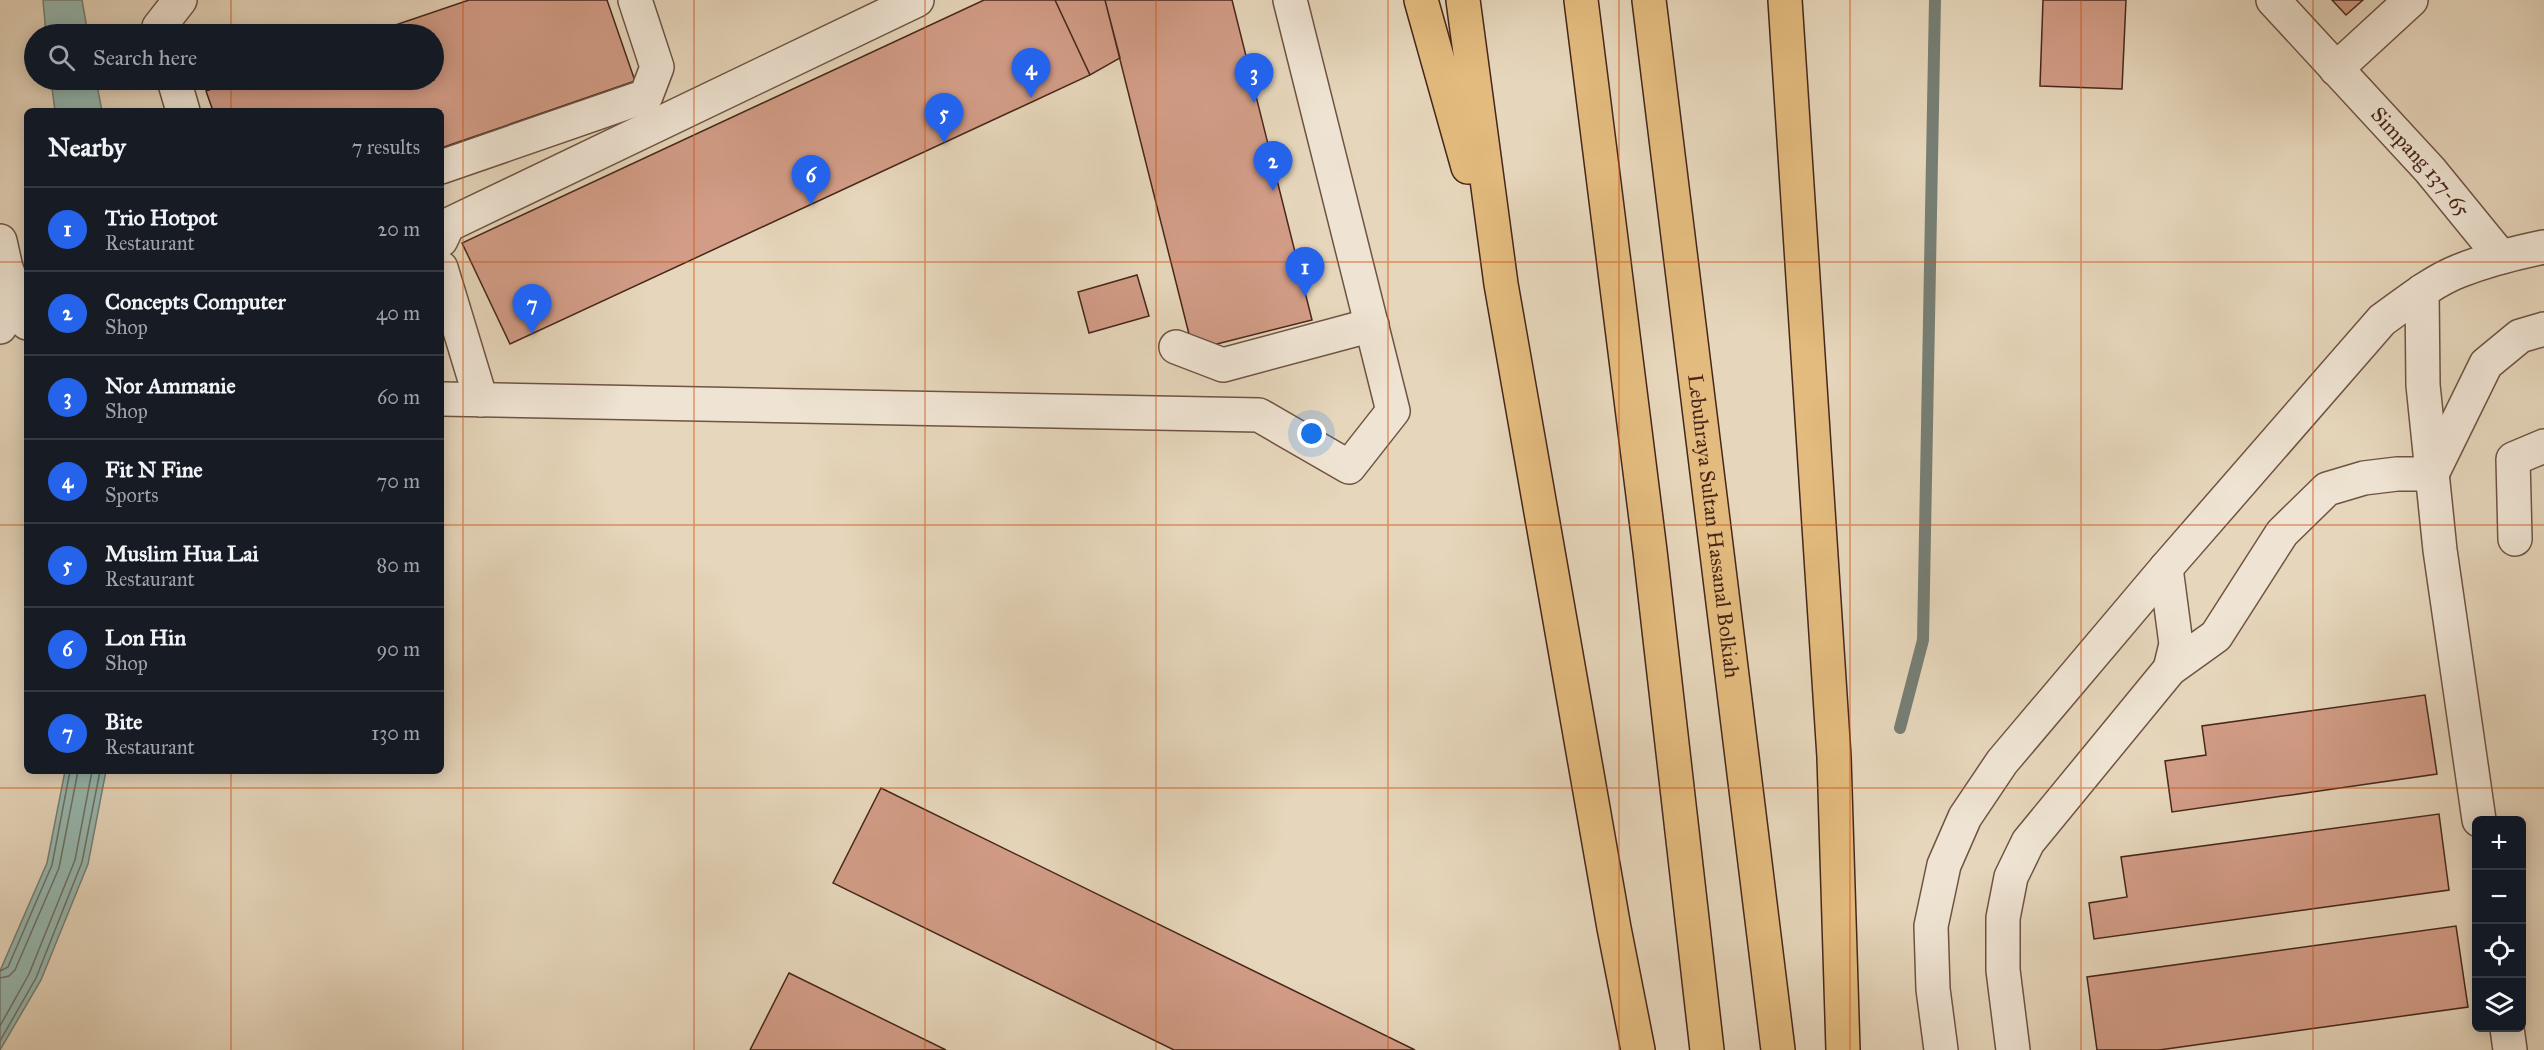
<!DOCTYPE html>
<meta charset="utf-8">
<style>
:root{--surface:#171b24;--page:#20242c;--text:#f1f3f6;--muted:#9ea1a6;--line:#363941;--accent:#2563eb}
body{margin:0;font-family:"IM FELL Great Primer",serif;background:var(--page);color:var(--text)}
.controls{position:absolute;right:18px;bottom:18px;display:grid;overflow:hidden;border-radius:9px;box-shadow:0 3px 15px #0003}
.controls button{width:54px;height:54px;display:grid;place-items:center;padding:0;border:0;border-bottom:2px solid var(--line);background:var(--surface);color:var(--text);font:30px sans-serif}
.you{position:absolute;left:1312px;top:434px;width:21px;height:21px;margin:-15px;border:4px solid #fff;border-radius:50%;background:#1a73e8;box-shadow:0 0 0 9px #1a73e833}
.badge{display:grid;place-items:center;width:39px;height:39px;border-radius:50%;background:var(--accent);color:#fff;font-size:20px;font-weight:700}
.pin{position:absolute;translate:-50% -50px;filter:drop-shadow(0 2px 3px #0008)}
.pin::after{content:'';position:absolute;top:32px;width:21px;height:18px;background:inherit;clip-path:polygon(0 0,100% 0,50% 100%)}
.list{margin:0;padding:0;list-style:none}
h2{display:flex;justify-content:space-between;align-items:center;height:78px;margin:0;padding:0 24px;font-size:26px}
h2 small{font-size:20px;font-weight:400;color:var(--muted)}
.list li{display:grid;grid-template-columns:39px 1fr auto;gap:18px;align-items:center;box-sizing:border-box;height:84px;padding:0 24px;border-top:2px solid var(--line)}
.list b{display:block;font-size:22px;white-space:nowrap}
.list p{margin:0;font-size:20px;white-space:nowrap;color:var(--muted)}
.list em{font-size:20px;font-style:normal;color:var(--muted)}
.icon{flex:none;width:33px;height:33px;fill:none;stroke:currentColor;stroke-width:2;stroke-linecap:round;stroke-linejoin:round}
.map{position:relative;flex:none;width:2544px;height:1050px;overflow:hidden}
.search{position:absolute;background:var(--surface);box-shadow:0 3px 15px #0003;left:24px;top:24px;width:420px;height:66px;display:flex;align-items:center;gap:15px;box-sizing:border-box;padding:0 21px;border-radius:33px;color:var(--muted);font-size:22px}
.panel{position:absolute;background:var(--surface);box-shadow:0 3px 15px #0003;left:24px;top:108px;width:420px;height:666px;border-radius:9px}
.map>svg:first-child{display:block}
.water{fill:#96b9b1;stroke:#767f75;stroke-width:1.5}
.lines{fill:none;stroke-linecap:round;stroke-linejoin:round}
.shore{stroke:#6e7066;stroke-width:1.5}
.stream{stroke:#767f75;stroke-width:12}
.building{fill:#d29c86;stroke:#47271b;stroke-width:1.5}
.minor-casing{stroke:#6f5343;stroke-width:36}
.highway-casing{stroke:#47271b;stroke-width:36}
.minor{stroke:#efe4d3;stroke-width:33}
.highway{stroke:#e3bb7e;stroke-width:33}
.grid{fill:none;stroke:#d0520e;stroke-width:1.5;stroke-opacity:0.55}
.labels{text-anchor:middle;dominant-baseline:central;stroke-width:6;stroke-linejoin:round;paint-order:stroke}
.street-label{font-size:21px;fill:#47271b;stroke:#efe4d3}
</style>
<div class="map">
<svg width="2544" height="1050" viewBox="0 0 2544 1050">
<rect width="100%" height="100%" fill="#e6d6bb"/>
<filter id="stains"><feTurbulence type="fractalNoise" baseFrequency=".00333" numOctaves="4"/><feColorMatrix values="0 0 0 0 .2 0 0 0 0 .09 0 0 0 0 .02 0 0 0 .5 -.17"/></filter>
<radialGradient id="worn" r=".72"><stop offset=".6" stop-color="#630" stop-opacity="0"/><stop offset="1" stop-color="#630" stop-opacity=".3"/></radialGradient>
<!-- water -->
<path class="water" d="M43,0H82L88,34H46Z
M51,80H96L102,111H55Z
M65,771H106L88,864L41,980L0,1050V971L47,863Z"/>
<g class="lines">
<!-- shore -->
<path class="shore" d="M0,971L8,967L52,865L70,771
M0,978L9,976L15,970L59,868L78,771
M0,1026L29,974L75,860L92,771
M0,1041L36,978L82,862L100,771"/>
<!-- stream -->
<path class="stream" d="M1900,728L1923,640L1935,0"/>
</g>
<!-- building -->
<path class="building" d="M469,0H607L635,81L441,148V111H213L206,91L238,80H434V34H369Z
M984,0H1055L1090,75L510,344L462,243Z
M1055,0H1105L1120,58L1090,75Z
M1105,0H1232L1312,320L1193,350Z
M2043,0H2126L2122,89L2040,86Z
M2332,0H2363L2346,15Z
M1137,275L1149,316L1089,333L1078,292Z
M2425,695L2437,774L2172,812L2165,761L2206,755L2202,726Z
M881,788L1415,1050H1174L833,883Z
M2439,814L2449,890L2094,939L2089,903L2127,897L2121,857Z
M2456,926L2468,1007L2159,1050H2097L2087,977Z
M789,973L946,1050H750Z"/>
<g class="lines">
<defs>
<g id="minor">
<path id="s1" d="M2273,0L2430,170L2501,257"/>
<path d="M161,34L159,27L180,0"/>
<path d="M2336,69L2411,0"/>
<path d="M174,80L183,111"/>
<path d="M441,167L646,96L657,67L635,0"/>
<path d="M441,240L448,225L917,0"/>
<path d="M0,241L6,268L27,323"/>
<path d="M441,268L481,400"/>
<path d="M2422,291L2423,385L2440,550L2479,820"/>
<path d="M0,327L17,295"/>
<path d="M1176,347L1223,365L1372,325"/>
<path d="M441,399L1259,415L1349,467L1393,411L1290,0"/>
<path d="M2432,474L2486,364L2520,336L2544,329"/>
<path d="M2515,539L2513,459L2544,446"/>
<path d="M2166,568L2176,644L2170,669"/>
<path d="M2507,1028L2510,1050"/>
<path d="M1941,1050L1933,989L1931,926L1944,865L1965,817L2002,762L2166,568L2382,320C2406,303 2431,282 2459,271C2487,260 2515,253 2544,247"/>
<path d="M2013,1050L2003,970V918L2011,877L2028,842L2170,669L2216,636L2282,533L2327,489L2364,478L2397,474H2432"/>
</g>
<g id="highway">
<path d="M1421,0L1468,167"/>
<path d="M1463,0L1501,284L1614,928L1638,1050"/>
<path d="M1581,0L1650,551L1707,1050"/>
<path id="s2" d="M1649,0L1778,1050"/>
<path d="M1785,0L1834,757L1843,1050"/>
</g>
</defs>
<!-- minor casing -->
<use href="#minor" class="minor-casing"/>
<!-- highway casing -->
<use href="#highway" class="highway-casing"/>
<!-- minor -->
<use href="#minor" class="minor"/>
<!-- highway -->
<use href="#highway" class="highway"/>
</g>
<!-- grid -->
<path class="grid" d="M231,0V34M463,0V1050M694,0V1050M925,0V1050M1156,0V1050M1388,0V1050M1619,0V1050M1850,0V1050M2081,0V1050M2313,0V1050M231,80V111M0,262H27M441,262H2544M0,525H27M441,525H2544M231,771V1050M0,788H2544"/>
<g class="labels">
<!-- street labels -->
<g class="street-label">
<text stroke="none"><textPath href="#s1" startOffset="219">Simpang 137-65</textPath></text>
<text stroke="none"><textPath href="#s2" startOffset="530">Lebuhraya Sultan Hassanal Bolkiah</textPath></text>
</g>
</g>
<rect width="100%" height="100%" filter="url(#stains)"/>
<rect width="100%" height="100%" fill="url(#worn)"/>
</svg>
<div class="controls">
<button>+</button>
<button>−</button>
<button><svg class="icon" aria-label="locate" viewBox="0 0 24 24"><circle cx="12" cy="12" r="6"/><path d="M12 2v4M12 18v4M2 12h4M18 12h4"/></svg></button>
<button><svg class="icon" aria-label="layers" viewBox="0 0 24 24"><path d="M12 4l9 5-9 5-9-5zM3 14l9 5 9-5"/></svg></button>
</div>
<div class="you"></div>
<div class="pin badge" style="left:1305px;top:297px">1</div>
<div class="pin badge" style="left:1273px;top:191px">2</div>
<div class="pin badge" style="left:1254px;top:103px">3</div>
<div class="pin badge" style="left:1031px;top:98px">4</div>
<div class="pin badge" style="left:944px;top:143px">5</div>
<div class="pin badge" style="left:811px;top:205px">6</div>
<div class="pin badge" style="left:532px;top:334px">7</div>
<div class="search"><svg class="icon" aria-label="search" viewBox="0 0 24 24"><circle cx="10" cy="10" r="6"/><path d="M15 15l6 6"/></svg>Search here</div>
<section class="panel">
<h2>Nearby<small>7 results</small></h2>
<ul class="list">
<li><span class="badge">1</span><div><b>Trio Hotpot</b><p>Restaurant</p></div><em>20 m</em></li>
<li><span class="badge">2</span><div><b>Concepts Computer</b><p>Shop</p></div><em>40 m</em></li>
<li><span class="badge">3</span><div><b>Nor Ammanie</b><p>Shop</p></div><em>60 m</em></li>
<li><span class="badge">4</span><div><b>Fit N Fine</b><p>Sports</p></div><em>70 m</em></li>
<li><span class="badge">5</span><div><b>Muslim Hua Lai</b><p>Restaurant</p></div><em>80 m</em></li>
<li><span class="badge">6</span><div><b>Lon Hin</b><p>Shop</p></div><em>90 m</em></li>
<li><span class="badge">7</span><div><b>Bite</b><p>Restaurant</p></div><em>130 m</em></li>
</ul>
</section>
</div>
